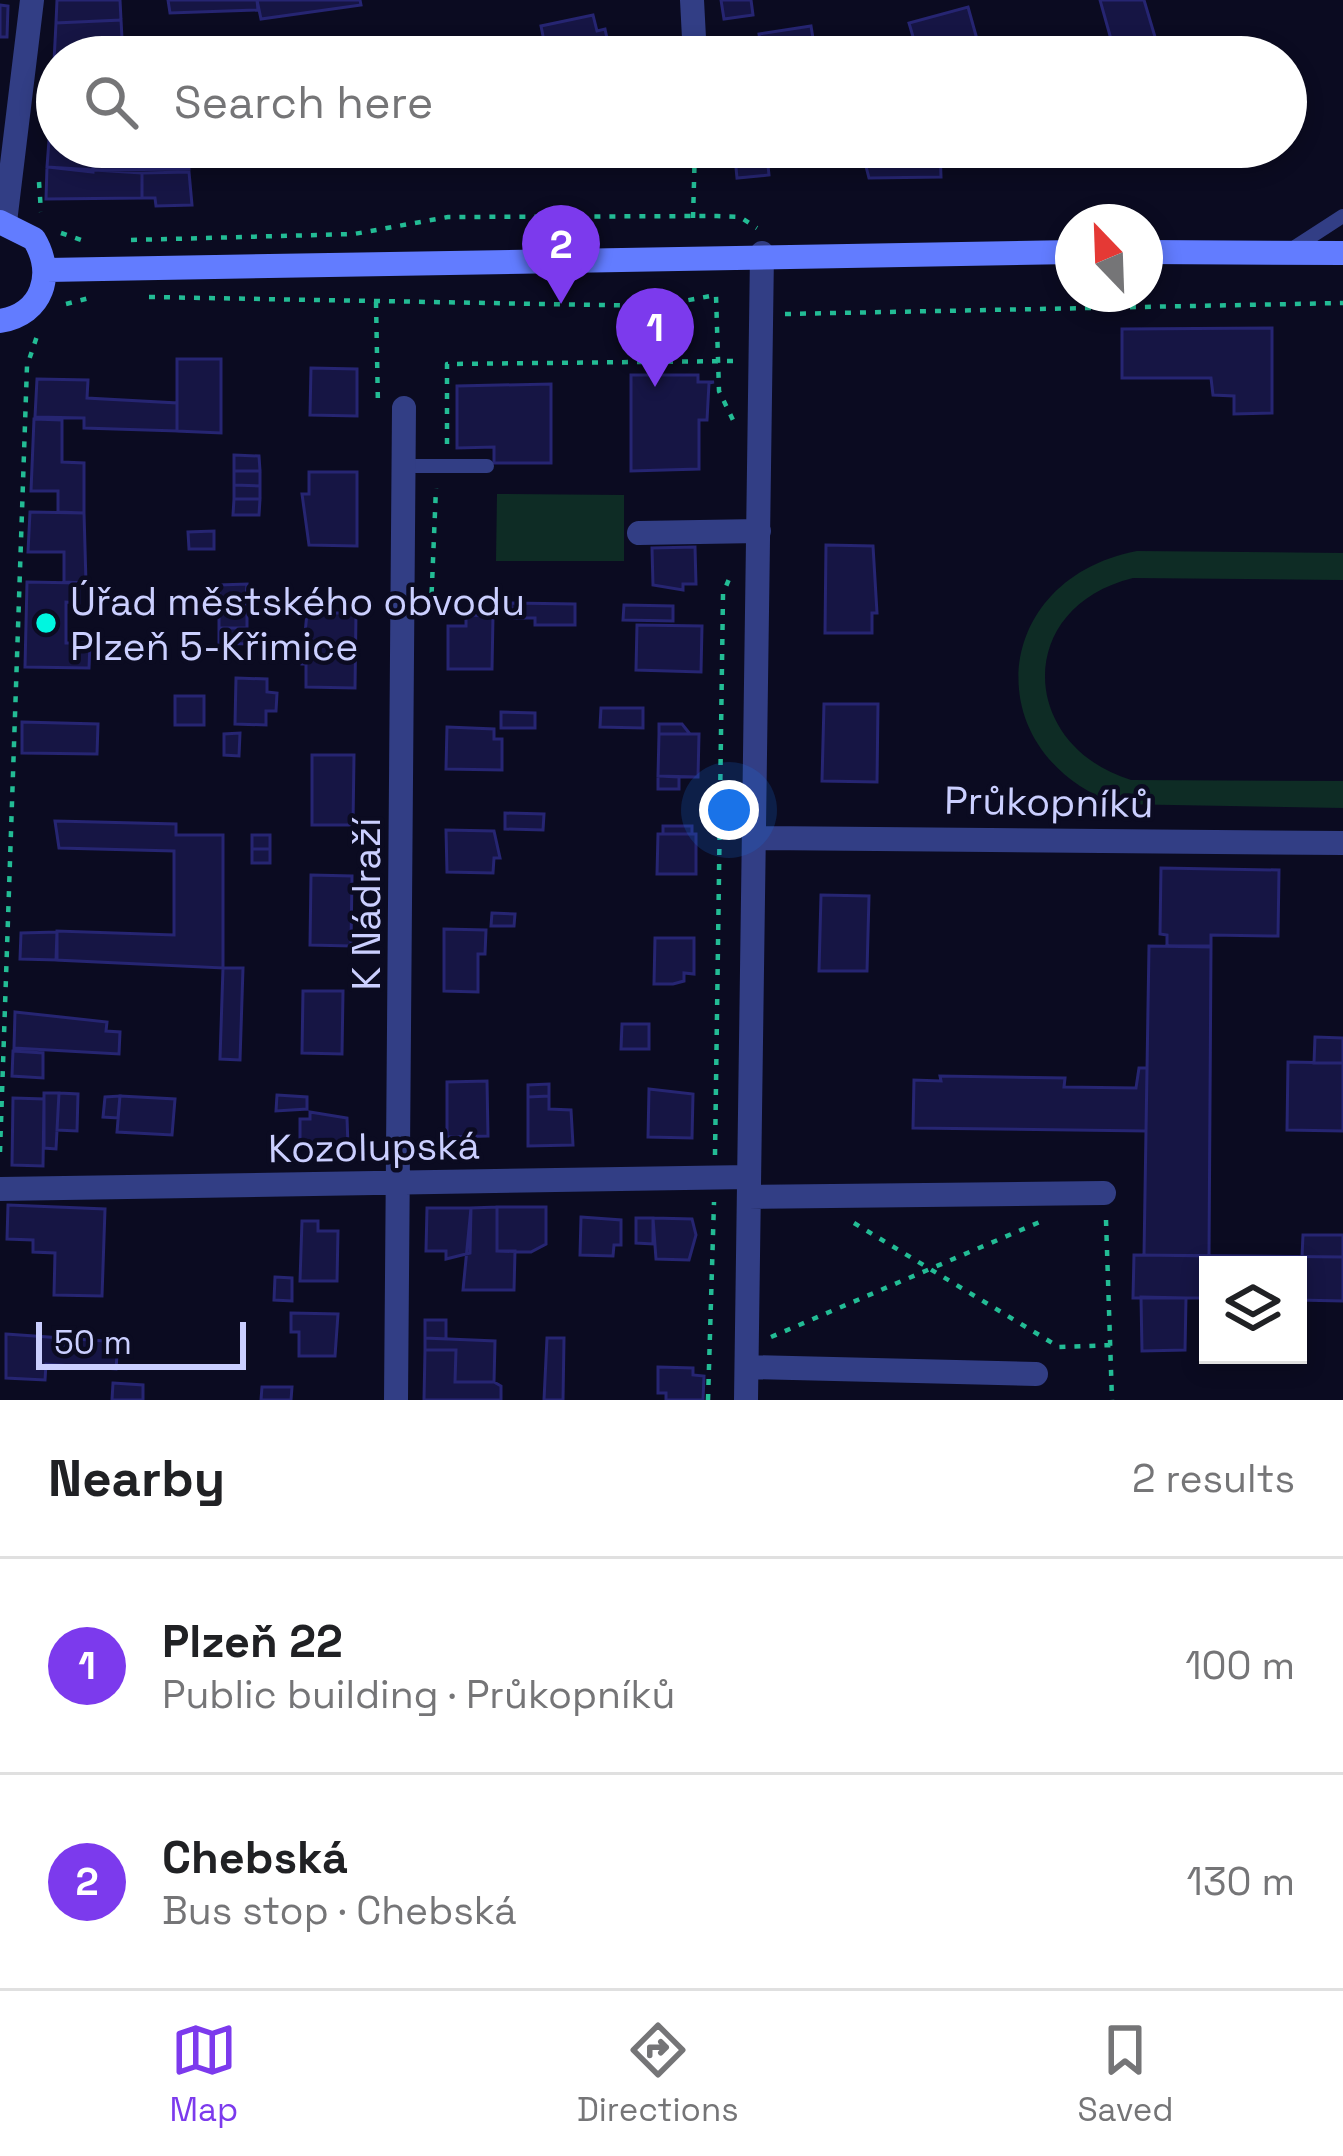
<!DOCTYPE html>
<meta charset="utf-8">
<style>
:root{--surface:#fff;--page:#f2f2f2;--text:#202124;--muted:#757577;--line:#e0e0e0;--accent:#7c3aed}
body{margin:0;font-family:"Space Grotesk",sans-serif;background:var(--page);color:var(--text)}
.controls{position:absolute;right:36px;bottom:36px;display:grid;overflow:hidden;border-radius:0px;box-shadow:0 6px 18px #0003}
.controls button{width:108px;height:108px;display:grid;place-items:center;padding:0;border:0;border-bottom:3px solid var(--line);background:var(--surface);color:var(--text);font:60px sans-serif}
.compass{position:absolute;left:1055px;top:204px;width:108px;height:108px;border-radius:50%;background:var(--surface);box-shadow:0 6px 18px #0003;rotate:337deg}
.scale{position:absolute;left:36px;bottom:30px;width:210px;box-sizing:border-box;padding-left:12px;border:6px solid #cbcfff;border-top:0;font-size:33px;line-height:42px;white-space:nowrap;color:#cbcfff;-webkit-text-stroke:9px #0b0b21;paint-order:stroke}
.you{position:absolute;left:729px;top:810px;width:42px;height:42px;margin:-30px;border:9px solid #fff;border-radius:50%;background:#1a73e8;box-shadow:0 0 0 18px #1a73e833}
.badge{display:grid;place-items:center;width:78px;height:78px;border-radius:50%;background:var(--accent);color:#fff;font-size:39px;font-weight:700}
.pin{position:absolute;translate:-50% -99px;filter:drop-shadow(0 3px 6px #0008)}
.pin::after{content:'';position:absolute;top:63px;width:42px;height:36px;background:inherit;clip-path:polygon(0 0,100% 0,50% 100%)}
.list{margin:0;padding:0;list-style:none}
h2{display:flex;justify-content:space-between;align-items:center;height:156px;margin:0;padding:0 48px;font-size:51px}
h2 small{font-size:39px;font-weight:400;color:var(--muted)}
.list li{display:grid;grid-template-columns:78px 1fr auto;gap:36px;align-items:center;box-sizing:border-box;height:216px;padding:0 48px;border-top:3px solid var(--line)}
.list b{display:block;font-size:45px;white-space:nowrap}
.list p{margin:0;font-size:39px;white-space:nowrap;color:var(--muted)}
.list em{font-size:39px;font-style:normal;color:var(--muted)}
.icon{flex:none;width:66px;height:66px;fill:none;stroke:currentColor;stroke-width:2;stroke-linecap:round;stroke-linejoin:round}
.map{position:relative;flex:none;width:1343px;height:1400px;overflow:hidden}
.search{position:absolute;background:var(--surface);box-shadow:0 6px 18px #0003;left:36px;right:36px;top:36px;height:132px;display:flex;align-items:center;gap:30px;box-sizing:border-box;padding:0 42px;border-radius:66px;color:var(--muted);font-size:45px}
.sheet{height:588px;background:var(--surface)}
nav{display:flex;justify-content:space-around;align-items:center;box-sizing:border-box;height:168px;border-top:3px solid var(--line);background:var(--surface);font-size:33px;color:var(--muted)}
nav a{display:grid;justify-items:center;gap:6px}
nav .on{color:var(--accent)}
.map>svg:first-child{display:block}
.garden{fill:#0e2c25}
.building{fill:#161544;stroke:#262572;stroke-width:3}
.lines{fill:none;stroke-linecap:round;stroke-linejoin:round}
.path{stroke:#23bc95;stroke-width:4.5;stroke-dasharray:6 9;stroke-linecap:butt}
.service{stroke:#323e85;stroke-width:14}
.minor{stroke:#323e85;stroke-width:24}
.tertiary{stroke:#323e85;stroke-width:24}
.secondary{stroke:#627cff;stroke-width:24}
.poi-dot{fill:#00f6e0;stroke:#0b0b21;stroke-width:4.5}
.labels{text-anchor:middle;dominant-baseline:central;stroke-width:9;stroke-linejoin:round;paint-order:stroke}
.poi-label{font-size:39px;fill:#cbcfff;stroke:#0b0b21;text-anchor:start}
.street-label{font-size:39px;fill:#cbcfff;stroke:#0b0b21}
</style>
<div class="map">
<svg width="1343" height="1400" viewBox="0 0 1343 1400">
<rect width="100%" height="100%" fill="#0b0b21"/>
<!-- garden -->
<path class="garden" d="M497,494L624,495V561H496Z
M1137,551L1343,553V580L1133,578C1014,607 1018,745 1131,780L1343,781V808L1116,804C976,752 990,579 1137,551Z"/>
<!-- building -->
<path class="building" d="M57,0H120L121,20L56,23Z
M168,0H257L258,10L170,13Z
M257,0H360L361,5L261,19Z
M721,0H751L753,15L724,19Z
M1100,0H1144L1161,57H1116Z
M0,5L8,6L7,37H0Z
M968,7L982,57H938L934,42L916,47L909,23Z
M593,15L597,31L605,29L611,57L547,56L541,26Z
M121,20L123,57H57V100H52L56,23Z
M811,26L816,57H763L759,34Z
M52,100H57V147H94L93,172L47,167Z
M94,147H187L189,169L93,170Z
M734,147H766L769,175L737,178Z
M861,147H940L941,177L869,178Z
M47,167L142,173V198L46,199Z
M189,172L192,205L156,206L155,198H142V173Z
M1272,328V413L1234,414V396L1213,395L1211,378H1122V329Z
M177,359H221V433L177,431Z
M311,368L357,369V416L310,415Z
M631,375H698V382H714L709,383L707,420H699V469L631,471Z
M37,379L88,380L87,398L177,403V431L84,428V418L35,417Z
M551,384V463H494V447L457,448V386Z
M34,419L62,420V462L84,463V513L58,512V491H31Z
M234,455L259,456L260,471H234Z
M234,471H260V486L234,485Z
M309,472H357V546L309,545L302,494H309Z
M234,485L260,486V499H234Z
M234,499H260L259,515H233Z
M30,512L84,513L86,583L64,582V552H28Z
M214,531V549H189L188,532Z
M826,545L873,546L877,613H872V633H825Z
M695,547L696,584H683V590L653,585L652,548Z
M27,582L79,583V603L66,602V643H90L89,668L25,667Z
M247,584L246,598H219V585Z
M219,598H246L247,613H219Z
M511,603L575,604V625H535V618H511Z
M624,605L673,606V621L623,620Z
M219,613H247V628H219Z
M307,613H356L355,688L306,687V664H302Z
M466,615L493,616L492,669H448V626H466Z
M637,625L702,626L701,672L636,670Z
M219,628H247V644L219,643Z
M236,678L267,679V692L277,693L276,711H266V725L235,724Z
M175,696H204V725H175Z
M824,704H878L877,782L822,781Z
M601,708H643V728L600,727Z
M501,712L535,713V728H501Z
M22,722L98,724L97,754L22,753Z
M659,724H682L690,734H659Z
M447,727L494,729V739H502V770L446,769Z
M240,733L239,756L224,755V734Z
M659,734H699L698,777L658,776Z
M312,755H354L353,825H312Z
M658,776L679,777V789H658Z
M505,813L544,814L543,830L505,829Z
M55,821L176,824V835H223V968L56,960L57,931L174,935V851L59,848Z
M663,826H692V834H663Z
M446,830L494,831L500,858H494L493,873L447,872Z
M658,834H696V874H657Z
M252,835H270V849H252Z
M252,849H270V863H252Z
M1161,868L1279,870L1278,936L1211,935V946H1167V935L1160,934Z
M311,875L352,876L351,946L310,945Z
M821,895L869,896L867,971H819Z
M492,913L515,914L514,926H491Z
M444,929L486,930L485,954H478V992L444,991Z
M57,932V960L20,959L21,933Z
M655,938H694V974L684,973V981L673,984H654Z
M1149,946L1211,947L1209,1256L1144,1255Z
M223,968H243L240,1060L220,1059Z
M303,991H343L342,1054L302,1053Z
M15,1012L107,1022L106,1031L120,1032L119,1054L14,1048Z
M622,1024H649V1049H621Z
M1315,1037L1343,1038V1063H1314Z
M13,1051L43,1053V1078L12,1076Z
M1288,1062L1343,1063V1131L1287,1130Z
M1139,1068H1147L1146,1131L913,1128L914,1080L941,1081L940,1076L1065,1078L1064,1087L1136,1088Z
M487,1081L488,1136L447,1137V1082Z
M549,1084V1096L528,1097V1085Z
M649,1089L693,1094L692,1138L648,1137Z
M44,1093H59L56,1149L44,1148Z
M59,1093L78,1094L77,1131L57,1130Z
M277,1095L307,1097V1109L276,1111Z
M120,1096L118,1118L103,1117L105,1097Z
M120,1096L175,1099L172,1135L117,1132Z
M549,1096V1109L571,1110L573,1145L528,1146V1097Z
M13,1098L44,1099L43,1166L12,1165Z
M310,1112L347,1118L348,1146L307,1147V1140H300V1119H310Z
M8,1205L105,1209L102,1296L54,1295L55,1253L33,1252V1240L7,1239Z
M497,1207V1251H515L514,1290H463L471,1208Z
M497,1207H546V1244L531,1252L497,1251Z
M427,1208H471L470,1253L446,1259V1251H426Z
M581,1217L621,1220V1245H614L613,1256L580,1255Z
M636,1218H653V1244L636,1243Z
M653,1218L692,1219L696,1235L689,1260L656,1259Z
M302,1221H318V1231H338L337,1281H300Z
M1303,1235H1343V1257H1302Z
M1134,1255L1343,1257V1301L1298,1300V1265H1208V1298H1133Z
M275,1277L292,1278V1301L274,1300Z
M1141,1297L1186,1298L1185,1350L1142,1351Z
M291,1313L338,1314L335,1356H299V1332H291Z
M425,1320H446V1339L425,1338Z
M6,1334L118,1342L116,1369L46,1364L45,1380L6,1378Z
M425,1338L495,1341L494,1382H455L456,1350H425Z
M547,1338H564L563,1400H544Z
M425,1350H456L455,1382H494L501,1386V1400H424Z
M658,1367L693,1368V1375L704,1376L703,1400H666V1393H658Z
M113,1383L143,1385V1400H112Z
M262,1387H292L291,1400H261Z"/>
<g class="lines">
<!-- path -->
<path class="path" d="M39,182L41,212
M693,218L695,147
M61,233L84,241
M131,240L354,234L448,217L717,216L740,217L757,228
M149,297L657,306L716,295L719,391L733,420
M376,302L378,407
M66,304L89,298
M785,314L1343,303
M447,444V364L734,361
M431,608L436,488
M0,1152L27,366L38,333
M715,1155L723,594L729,579
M1106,1220L1112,1400
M854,1223L1059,1347L1114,1345
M771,1337L1042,1221
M708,1400L714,1202"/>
<!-- service -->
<path class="service" d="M1292,249L1343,216
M404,466H487"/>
<!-- minor -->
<path class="minor" d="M692,0L695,57
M639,533L759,531
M754,838L1343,843
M0,1189L749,1177
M749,1197L1104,1193
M747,1367L1036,1374
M396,1400L404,408
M746,1400L762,253"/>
<!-- tertiary -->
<path class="tertiary" d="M5,222L32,0"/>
<!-- secondary -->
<path class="secondary" d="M0,222L34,239C55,274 43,314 0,321
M1145,252L1343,253
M47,270L1073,252"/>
</g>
<!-- markers -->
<circle class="poi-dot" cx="46" cy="623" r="12"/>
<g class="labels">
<!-- poi labels -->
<g class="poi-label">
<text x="70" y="601">Úřad městského obvodu<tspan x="70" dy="45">Plzeň 5-Křimice</tspan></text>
</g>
<!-- street labels -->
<g class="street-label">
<text transform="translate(1049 802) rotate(1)">Průkopníků</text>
<text transform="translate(366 904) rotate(-90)">K Nádraží</text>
<text transform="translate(374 1147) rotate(-1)">Kozolupská</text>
</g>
</g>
</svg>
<div class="controls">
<button><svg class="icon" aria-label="layers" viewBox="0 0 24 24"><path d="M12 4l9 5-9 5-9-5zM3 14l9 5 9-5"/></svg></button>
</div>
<svg class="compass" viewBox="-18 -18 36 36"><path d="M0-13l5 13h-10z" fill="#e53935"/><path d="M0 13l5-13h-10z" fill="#757577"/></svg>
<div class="scale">50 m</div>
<div class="you"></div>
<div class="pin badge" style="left:655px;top:387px">1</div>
<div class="pin badge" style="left:561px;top:304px">2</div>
<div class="search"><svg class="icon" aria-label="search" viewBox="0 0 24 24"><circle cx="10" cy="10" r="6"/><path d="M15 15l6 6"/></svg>Search here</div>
</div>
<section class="sheet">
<h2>Nearby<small>2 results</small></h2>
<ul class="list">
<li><span class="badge">1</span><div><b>Plzeň 22</b><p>Public building · Průkopníků</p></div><em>100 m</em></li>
<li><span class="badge">2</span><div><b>Chebská</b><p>Bus stop · Chebská</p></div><em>130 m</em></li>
</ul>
</section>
<nav>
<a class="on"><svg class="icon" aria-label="map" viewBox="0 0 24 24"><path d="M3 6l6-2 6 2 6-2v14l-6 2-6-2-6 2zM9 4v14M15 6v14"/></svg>Map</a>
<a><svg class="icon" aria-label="directions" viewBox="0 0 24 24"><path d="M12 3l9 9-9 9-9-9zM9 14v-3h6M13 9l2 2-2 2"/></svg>Directions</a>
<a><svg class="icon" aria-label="saved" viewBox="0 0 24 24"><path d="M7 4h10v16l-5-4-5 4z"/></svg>Saved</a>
</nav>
